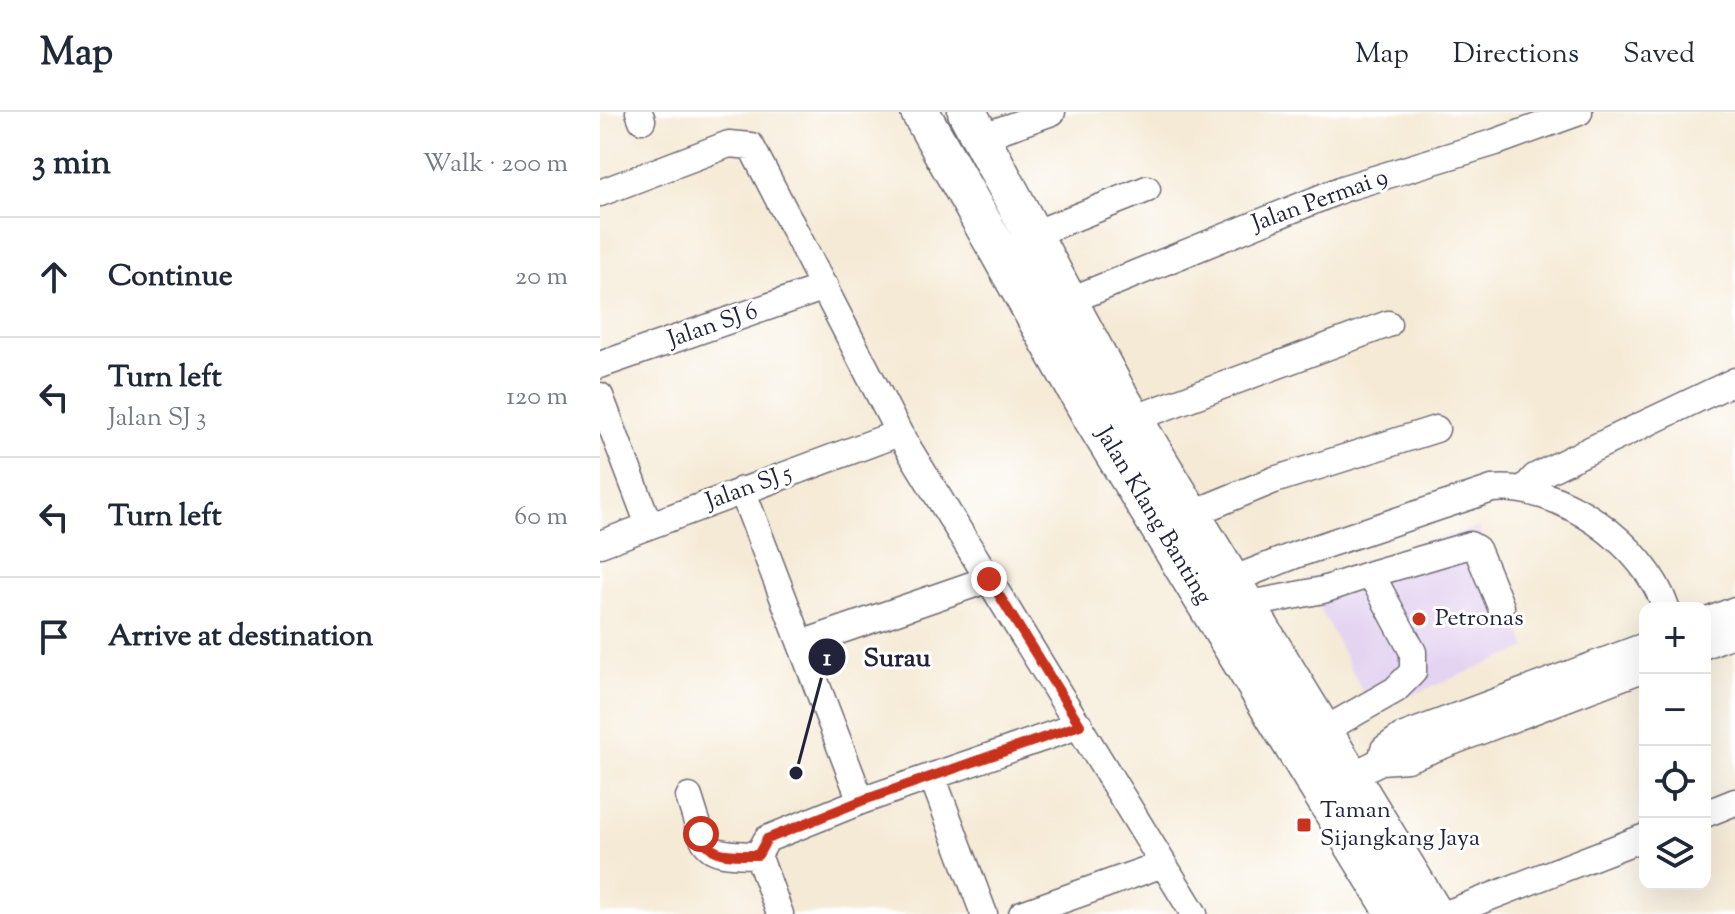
<!DOCTYPE html>
<meta charset="utf-8">
<style>
:root{--surface:#fff;--page:#f2f2f3;--text:#1f2937;--muted:#747a83;--line:#e0e1e3}
body{margin:0;font-family:"Sorts Mill Goudy",serif;background:var(--page);color:var(--text)}
.controls{position:absolute;right:24px;bottom:24px;display:grid;overflow:hidden;border-radius:16px;box-shadow:0 8px 32px #0002}
.controls button{width:72px;height:72px;display:grid;place-items:center;padding:0;border:0;border-bottom:2px solid var(--line);background:var(--surface);color:var(--text);font:40px sans-serif}
.stop{position:absolute;width:24px;height:24px;margin:-18px;border:6px solid #c8321e;border-radius:50%;background:#fff}
.stop.end{background:#c8321e;border-color:#fff;box-shadow:0 2px 8px #0008}
.list{margin:0;padding:0;list-style:none}
h2{display:flex;justify-content:space-between;align-items:center;height:104px;margin:0;padding:0 32px;font-size:34px}
h2 small{font-size:26px;font-weight:400;color:var(--muted)}
.list li{display:grid;grid-template-columns:52px 1fr auto;gap:24px;align-items:center;box-sizing:border-box;height:120px;padding:0 32px;border-top:2px solid var(--line)}
.list b{display:block;font-size:30px;white-space:nowrap}
.list p{margin:0;font-size:26px;white-space:nowrap;color:var(--muted)}
.list em{font-size:26px;font-style:normal;color:var(--muted)}
.icon{flex:none;width:44px;height:44px;fill:none;stroke:currentColor;stroke-width:2;stroke-linecap:round;stroke-linejoin:round}
.map{position:relative;flex:none;width:1135px;height:802px;overflow:hidden}
header{display:flex;align-items:center;gap:48px;box-sizing:border-box;height:112px;padding:0 40px;background:var(--surface);border-bottom:2px solid var(--line)}
header strong{font-size:38px}
nav{display:flex;gap:44px;margin-inline-start:auto;font-size:28px}
main{display:flex}
aside{flex:1;background:var(--surface)}
.map>svg:first-child{display:block}
.built{fill:#e4d3f1}
.lines{fill:none;stroke-linecap:round;stroke-linejoin:round}
.minor-casing{stroke:#6c6871;stroke-width:29}
.highway-casing{stroke:#6c6871;stroke-width:41}
.minor{stroke:#fff;stroke-width:26}
.highway{stroke:#fff;stroke-width:38}
.route{stroke:#c8321e;stroke-width:10}
.poi-dot{fill:#c8321e;stroke:#fff;stroke-width:3}
.labels{text-anchor:middle;dominant-baseline:central;stroke-width:6;stroke-linejoin:round;paint-order:stroke}
.street-label{font-size:24px;fill:#22223b;stroke:#fff}
.poi-label{font-size:24px;fill:#22223b;stroke:#fff;text-anchor:start}
.leader{fill:none;stroke:#22223b;stroke-width:3}
.callout-dot{fill:#22223b;stroke:#fff;stroke-width:3}
.mark-label{font-size:24px;text-anchor:middle;font-weight:bold;fill:#fff}
.callout-label{font-size:26px;text-anchor:middle;font-weight:bold;fill:#22223b;stroke:#fff;stroke-width:6;stroke-linejoin:round;paint-order:stroke}
</style>
<header>
<strong>Map</strong>
<nav><a>Map</a><a>Directions</a><a>Saved</a></nav>
</header>
<main>
<aside>
<h2>3 min<small>Walk · 200 m</small></h2>
<ul class="list">
<li><svg class="icon" aria-label="ahead" viewBox="0 0 24 24"><path d="M12 20V5M6 11l6-6 6 6"/></svg><div><b>Continue</b></div><em>20 m</em></li>
<li><svg class="icon" aria-label="left" viewBox="0 0 24 24"><path d="M17 20v-9H6M10 6l-5 5 5 5"/></svg><div><b>Turn left</b><p>Jalan SJ 3</p></div><em>120 m</em></li>
<li><svg class="icon" aria-label="left" viewBox="0 0 24 24"><path d="M17 20v-9H6M10 6l-5 5 5 5"/></svg><div><b>Turn left</b></div><em>60 m</em></li>
<li><svg class="icon" aria-label="arrive" viewBox="0 0 24 24"><path d="M6 21V4h12l-3 4 3 4H6"/></svg><div><b>Arrive at destination</b></div></li>
</ul>
</aside>
<div class="map">
<svg width="1135" height="802" viewBox="0 0 1135 802">
<rect width="100%" height="100%" fill="#fff"/>
<filter id="ink" filterUnits="userSpaceOnUse"><feTurbulence type="fractalNoise" baseFrequency=".0125" numOctaves="2"/><feDisplacementMap in="SourceGraphic" scale="16" xChannelSelector="R" yChannelSelector="G"/><feConvolveMatrix kernelMatrix="1 2 1 2 8 2 1 2 1" color-interpolation-filters="sRGB"/></filter>
<filter id="wash" filterUnits="userSpaceOnUse"><feTurbulence type="fractalNoise" baseFrequency=".006" numOctaves="4" result="noise"/><feDisplacementMap in="SourceGraphic" scale="32" xChannelSelector="R" yChannelSelector="G"/><feGaussianBlur stdDeviation="1.8" result="paint"/><feColorMatrix in="noise" values="0 0 0 0 0 0 0 0 0 0 0 0 0 0 0 0 0 1.4 0 .05"/><feComposite in="paint" operator="in"/></filter>
<g filter="url(#wash)">
<rect width="100%" height="100%" fill="#f5ead5"/>
<!-- built -->
<path class="built" d="M878,415L927,536L772,599L706,467Z"/>
</g>
<g filter="url(#ink)">
<g class="lines">
<defs>
<path id="minor" d="M39,0L42,8
M381,25L452,0
M0,81L129,32L151,34L299,321L594,802
M431,123L547,77
M466,190L745,76L896,30L979,0
M0,253L225,175
M0,284L49,413
M533,307L788,212
M924,377L935,365L967,349L1135,269
M142,378L261,689
M589,403L674,368L836,317
M0,432L299,321
M771,462L870,433L877,437L901,495
M629,469L698,442L892,377C958,370 1045,432 1066,496
M645,493L723,478L771,462L813,540V560L795,578L723,619
M1105,510L1135,498
M201,532L389,467
M1105,533L1135,521
M781,649L807,647L1045,556
M332,664L384,802
M750,664L781,649L784,637L801,625L1045,534
M89,685C107,739 99,742 158,743
M1105,702L1135,690
M180,802L158,743L167,727L261,689L480,613
M422,802L563,752
M846,802L1045,725"/>
<path id="highway" d="M320,0L493,307L796,802
M367,0L517,281L834,802"/>
</defs>
<!-- minor casing -->
<use href="#minor" class="minor-casing"/>
<!-- highway casing -->
<use href="#highway" class="highway-casing"/>
<!-- minor -->
<use href="#minor" class="minor"/>
<!-- highway -->
<use href="#highway" class="highway"/>
</g>
</g>
<g class="lines" filter="url(#ink)">
<!-- route -->
<path class="route" d="M101,722C111,748 134,742 158,743L167,727L261,689L480,613L389,467"/>
</g>
<!-- markers -->
<g class="poi-dot">
<circle cx="819" cy="507" r="8"/>
<rect x="696" y="705" width="16" height="16" rx="4"/>
</g>
<g class="labels">
<!-- street labels -->
<g class="street-label">
<text transform="translate(720 89) rotate(-20)">Jalan Permai 9</text>
<text transform="translate(113 214) rotate(-19)">Jalan SJ 6</text>
<text transform="translate(149 376) rotate(-20)">Jalan SJ 5</text>
<text transform="translate(553 404) rotate(59)">Jalan Klang Banting</text>
</g>
<!-- poi labels -->
<g class="poi-label">
<text x="835" y="507">Petronas</text>
<text x="720" y="699">Taman<tspan x="720" dy="28">Sijangkang Jaya</tspan></text>
</g>
</g>
<!-- callouts -->
<path class="leader" d="M196 661L227 545"/>
<g class="callout-dot">
<circle cx="196" cy="661" r="8"/>
<circle cx="227" cy="545" r="20"/>
</g>
<g class="mark-label">
<text x="227" y="553">1</text>
</g>
<g class="callout-label">
<text x="297" y="554">Surau</text>
</g>
</svg>
<div class="controls">
<button>+</button>
<button>−</button>
<button><svg class="icon" aria-label="locate" viewBox="0 0 24 24"><circle cx="12" cy="12" r="6"/><path d="M12 2v4M12 18v4M2 12h4M18 12h4"/></svg></button>
<button><svg class="icon" aria-label="layers" viewBox="0 0 24 24"><path d="M12 4l9 5-9 5-9-5zM3 14l9 5 9-5"/></svg></button>
</div>
<div class="stop" style="left:101px;top:722px"></div>
<div class="stop end" style="left:389px;top:467px"></div>
</div>
</main>
